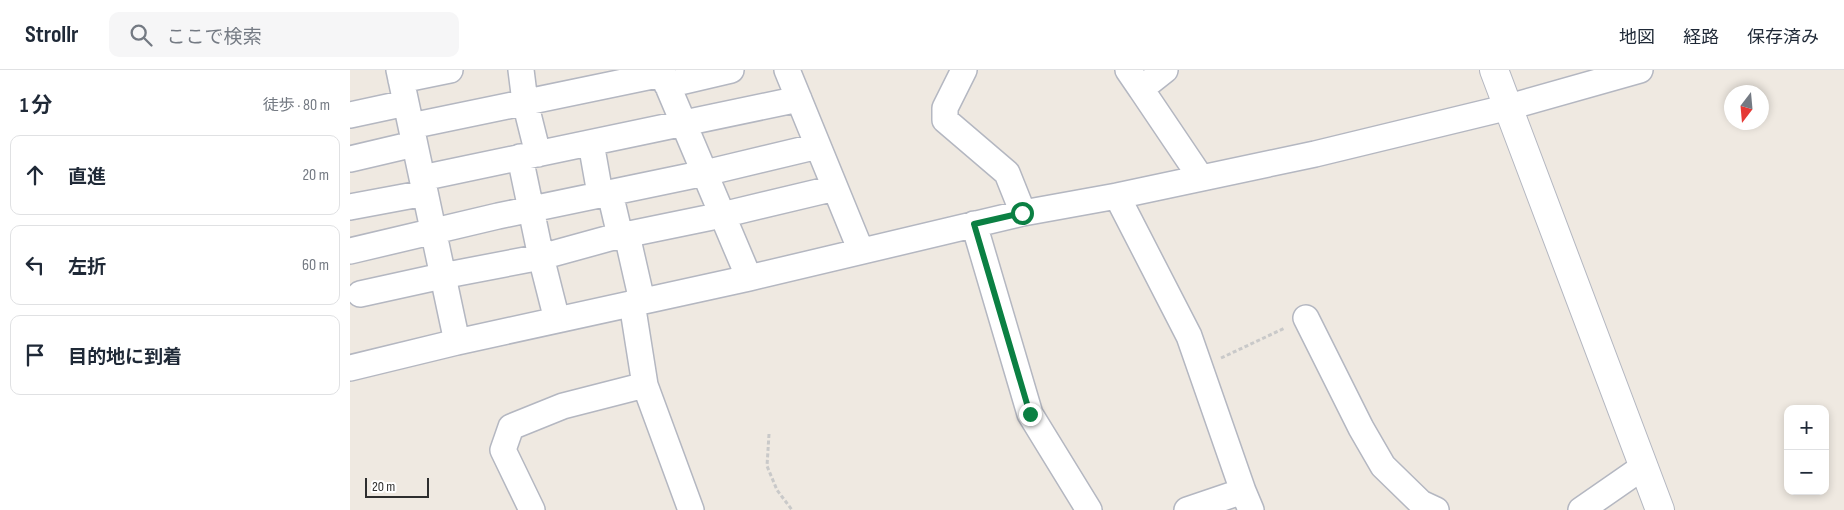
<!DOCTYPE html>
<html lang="ja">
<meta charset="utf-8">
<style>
:root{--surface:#fff;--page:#f6f6f7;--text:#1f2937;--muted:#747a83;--line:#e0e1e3}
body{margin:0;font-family:"Sofia Sans Condensed","Noto Sans JP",sans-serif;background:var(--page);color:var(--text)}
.controls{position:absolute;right:15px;bottom:15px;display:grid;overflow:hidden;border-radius:10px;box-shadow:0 2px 8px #0003}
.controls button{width:45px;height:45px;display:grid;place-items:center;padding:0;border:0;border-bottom:1px solid var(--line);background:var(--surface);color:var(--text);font:25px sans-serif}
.compass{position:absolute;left:1374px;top:15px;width:45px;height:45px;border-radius:50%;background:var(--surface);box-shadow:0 2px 8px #0003;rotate:196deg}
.scale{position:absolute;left:15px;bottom:12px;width:64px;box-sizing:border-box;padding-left:5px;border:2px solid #2e2e2e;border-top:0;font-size:14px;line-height:18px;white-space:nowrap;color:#2e2e2e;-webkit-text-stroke:4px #fff;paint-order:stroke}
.stop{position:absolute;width:15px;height:15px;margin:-11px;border:4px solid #0b8043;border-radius:50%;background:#fff}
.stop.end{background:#0b8043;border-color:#fff;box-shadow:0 1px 5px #0008}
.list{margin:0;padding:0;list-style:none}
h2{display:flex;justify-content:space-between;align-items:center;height:65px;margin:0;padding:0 20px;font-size:21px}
h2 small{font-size:16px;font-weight:400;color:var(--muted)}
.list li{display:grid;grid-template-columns:32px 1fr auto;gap:15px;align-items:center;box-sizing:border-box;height:80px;margin:0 10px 10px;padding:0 10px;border:1px solid var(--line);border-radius:10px}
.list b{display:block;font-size:19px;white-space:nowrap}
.list em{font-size:16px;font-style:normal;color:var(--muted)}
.icon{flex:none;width:28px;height:28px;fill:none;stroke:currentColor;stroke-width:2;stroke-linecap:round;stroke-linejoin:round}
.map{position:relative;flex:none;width:1494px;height:440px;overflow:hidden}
header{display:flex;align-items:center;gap:30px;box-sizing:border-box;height:70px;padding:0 25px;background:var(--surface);border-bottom:1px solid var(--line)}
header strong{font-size:24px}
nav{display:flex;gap:28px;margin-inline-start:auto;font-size:18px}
.search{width:350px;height:45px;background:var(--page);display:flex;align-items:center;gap:12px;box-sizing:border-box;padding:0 18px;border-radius:10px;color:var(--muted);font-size:19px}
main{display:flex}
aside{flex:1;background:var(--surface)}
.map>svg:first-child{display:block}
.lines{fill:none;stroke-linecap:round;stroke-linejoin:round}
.street-casing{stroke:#b4b7c1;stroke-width:28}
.secondary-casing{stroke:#b4b7c1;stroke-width:30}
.path{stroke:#c9c9c9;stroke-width:3;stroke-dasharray:4 2.5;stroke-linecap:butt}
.street{stroke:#fff;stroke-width:25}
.secondary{stroke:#fff;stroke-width:28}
.route{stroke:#0b8043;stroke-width:6}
</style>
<header>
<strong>Strollr</strong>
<div class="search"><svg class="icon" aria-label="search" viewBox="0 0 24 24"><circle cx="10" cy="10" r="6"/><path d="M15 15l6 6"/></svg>ここで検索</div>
<nav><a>地図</a><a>経路</a><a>保存済み</a></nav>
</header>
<main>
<aside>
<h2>1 分<small>徒歩 · 80 m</small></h2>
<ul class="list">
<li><svg class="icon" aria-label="ahead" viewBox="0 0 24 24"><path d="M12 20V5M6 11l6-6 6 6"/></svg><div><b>直進</b></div><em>20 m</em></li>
<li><svg class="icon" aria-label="left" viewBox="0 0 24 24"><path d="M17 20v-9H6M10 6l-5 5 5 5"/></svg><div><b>左折</b></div><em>60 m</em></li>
<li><svg class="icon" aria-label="arrive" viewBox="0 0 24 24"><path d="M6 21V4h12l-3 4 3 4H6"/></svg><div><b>目的地に到着</b></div></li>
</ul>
</aside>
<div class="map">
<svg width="1494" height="440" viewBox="0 0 1494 440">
<rect width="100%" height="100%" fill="#efe9e1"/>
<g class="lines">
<defs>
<path id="street" d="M49,0L107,272
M171,0L175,32L188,84
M311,0L399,208
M437,0L511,181
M614,0L595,38V50L657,103L673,143
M778,0L791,19L815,0
M51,10L100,0
M317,15L381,0
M791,19L851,108
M0,45L56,33
M61,56L312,4
M241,73L249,118L260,123L268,157L277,165L292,231
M170,87L191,187L207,250
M0,89L64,74
M72,108L449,29
M767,126L839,266L893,421L901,440
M0,137L75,123
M624,154L680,344L739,440
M0,181L148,146L355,103L468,76
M10,224L92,206L191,187L260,168L372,145L485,118
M282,233L295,315L341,440
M956,248L1011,358L1033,396L1071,433L1086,440
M0,298L107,272L399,208L673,143L767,126L965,84L1159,37L1290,0
M182,440L153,380L161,357L213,336L295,315
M837,440L893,421
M1231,440L1293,397"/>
<path id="secondary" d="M1144,0L1310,440"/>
</defs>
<!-- street casing -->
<use href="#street" class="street-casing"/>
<!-- secondary casing -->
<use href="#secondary" class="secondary-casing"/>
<!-- path -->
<path class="path" d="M871,288L935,258
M419,364L417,396L427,420L442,440"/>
<!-- street -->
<use href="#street" class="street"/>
<!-- secondary -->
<use href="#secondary" class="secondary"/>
</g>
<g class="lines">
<!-- route -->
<path class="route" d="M672,143L624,154L680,344"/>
</g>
</svg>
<div class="controls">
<button>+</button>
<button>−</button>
</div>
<svg class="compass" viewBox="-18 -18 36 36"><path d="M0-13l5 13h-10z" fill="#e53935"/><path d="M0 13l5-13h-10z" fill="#747a83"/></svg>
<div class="scale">20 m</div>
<div class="stop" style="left:672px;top:143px"></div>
<div class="stop end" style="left:680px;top:344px"></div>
</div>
</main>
